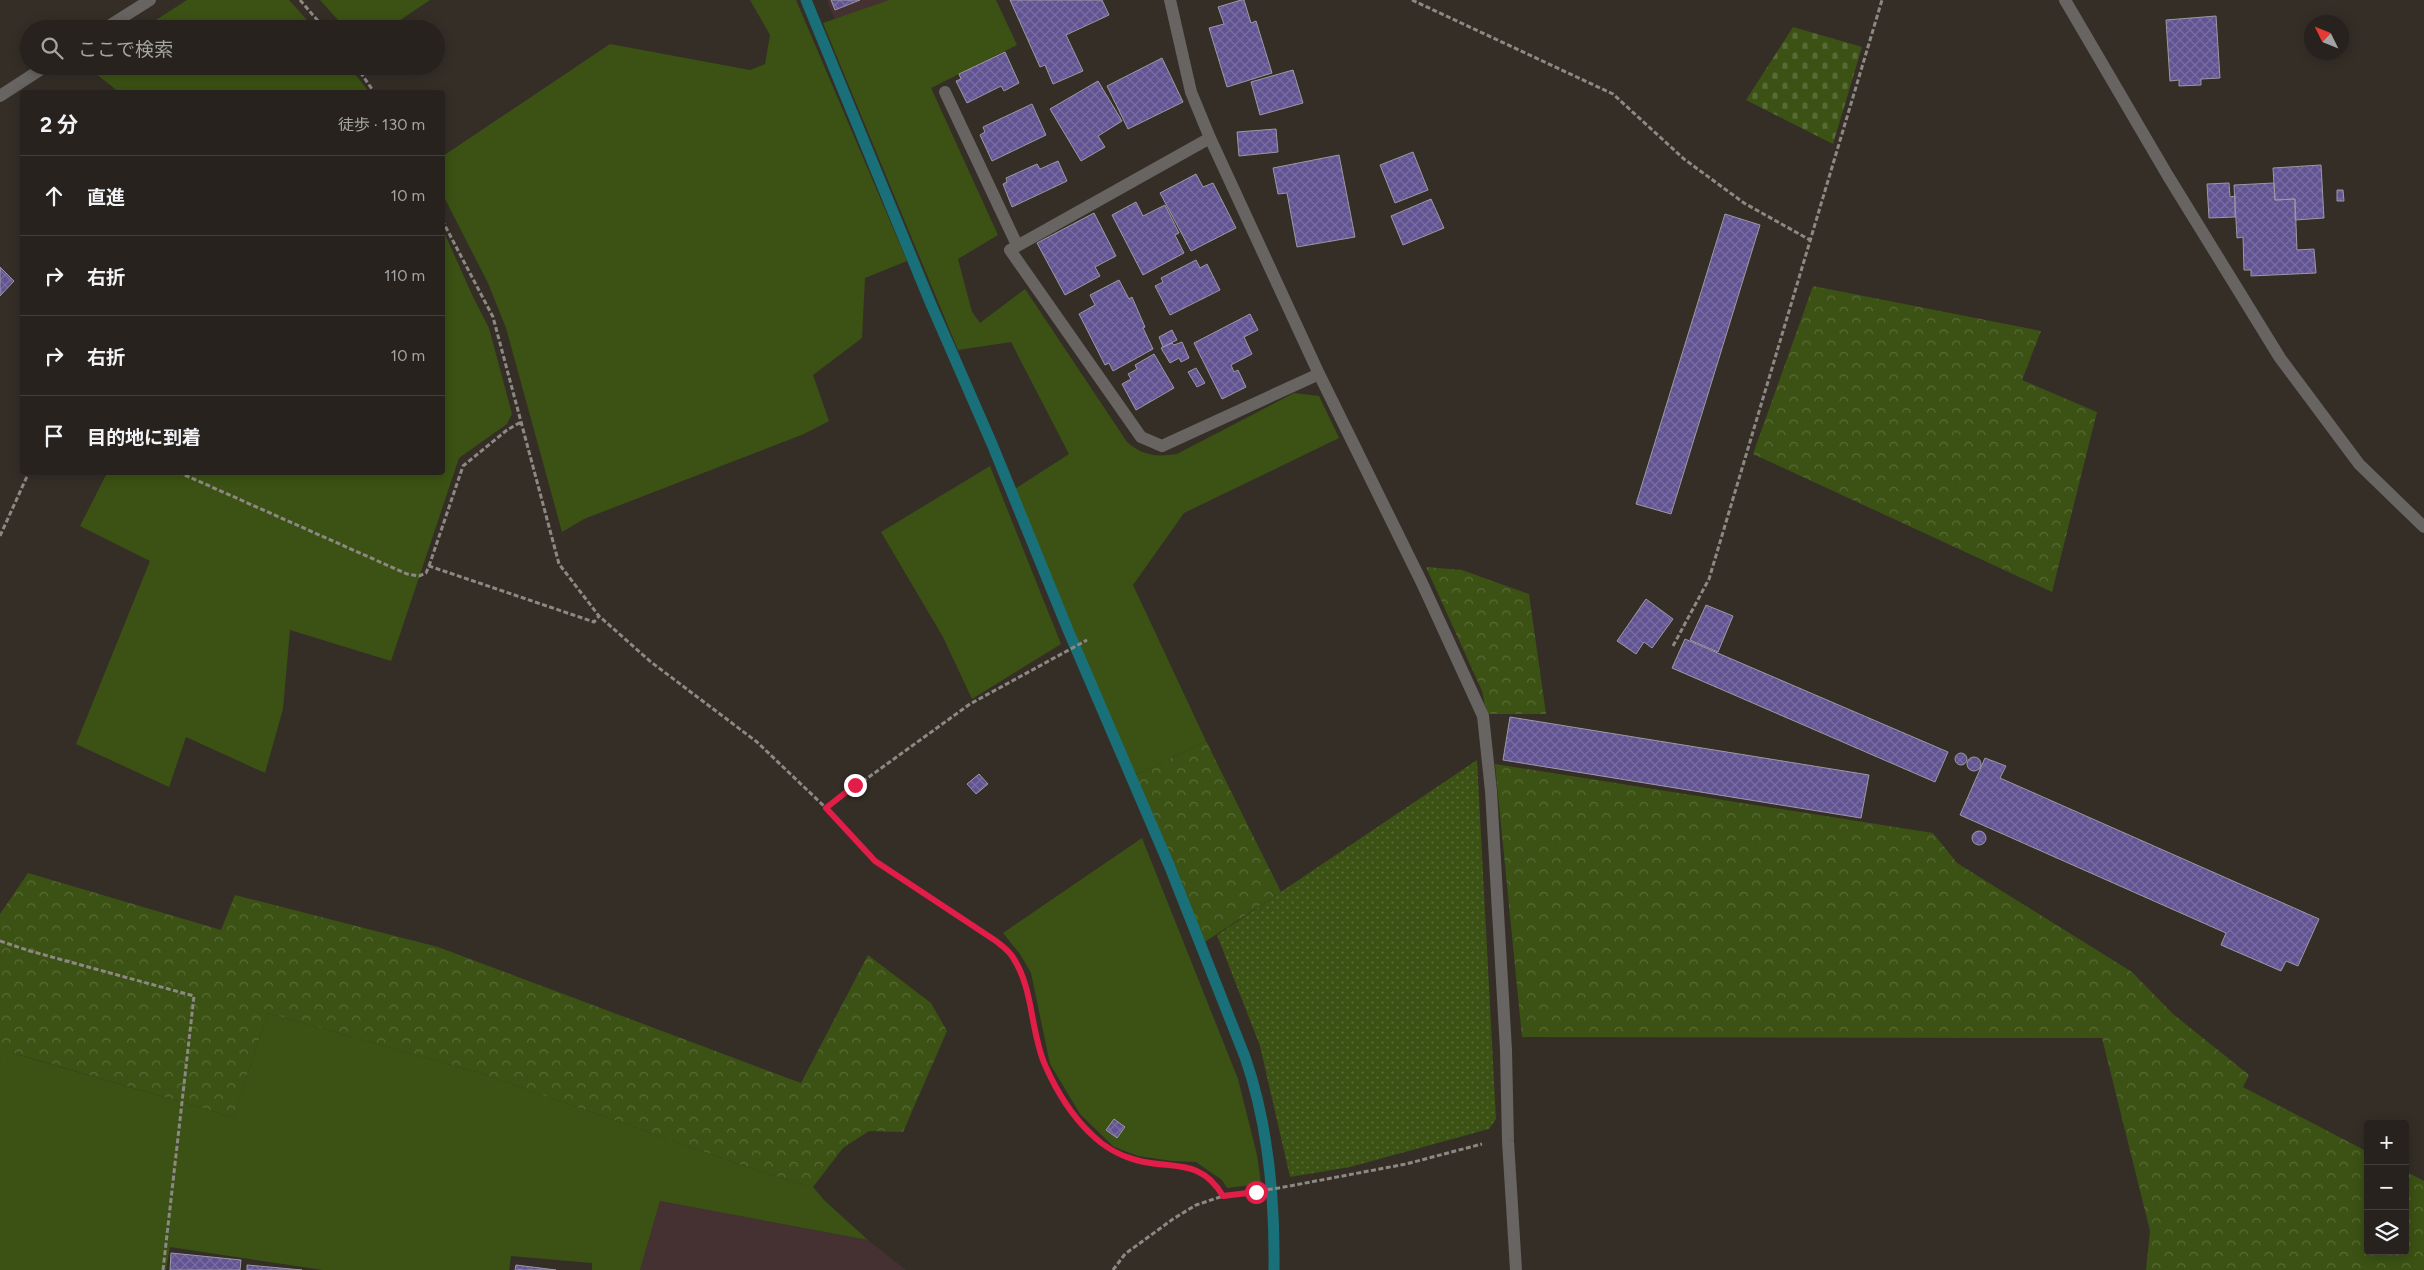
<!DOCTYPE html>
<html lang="ja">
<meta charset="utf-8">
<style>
:root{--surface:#27221d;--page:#2f2a26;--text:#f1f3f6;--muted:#a4a4a4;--line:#433f3b}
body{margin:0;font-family:Figtree,"Noto Sans JP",sans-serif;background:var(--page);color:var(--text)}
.controls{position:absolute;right:15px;bottom:15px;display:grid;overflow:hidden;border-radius:5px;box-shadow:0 2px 12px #0003}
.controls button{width:45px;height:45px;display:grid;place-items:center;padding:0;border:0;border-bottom:1px solid var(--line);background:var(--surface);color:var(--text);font:25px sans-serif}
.compass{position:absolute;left:2304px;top:15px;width:45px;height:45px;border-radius:50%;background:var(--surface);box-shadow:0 2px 12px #0003;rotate:313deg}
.stop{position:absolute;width:15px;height:15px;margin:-11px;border:4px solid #e11d48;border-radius:50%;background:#fff}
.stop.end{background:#e11d48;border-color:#fff;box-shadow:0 1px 5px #0008}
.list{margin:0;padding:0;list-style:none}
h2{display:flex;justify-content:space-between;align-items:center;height:65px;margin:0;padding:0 20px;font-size:21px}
h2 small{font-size:16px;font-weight:400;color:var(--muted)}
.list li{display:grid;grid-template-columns:32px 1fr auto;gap:15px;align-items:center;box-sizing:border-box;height:80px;padding:0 20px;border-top:1px solid var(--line)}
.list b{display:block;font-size:19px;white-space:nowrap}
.list em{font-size:16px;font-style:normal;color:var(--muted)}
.icon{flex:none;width:28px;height:28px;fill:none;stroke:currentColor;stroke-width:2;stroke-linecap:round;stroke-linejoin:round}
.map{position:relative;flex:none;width:2424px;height:1270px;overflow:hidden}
.search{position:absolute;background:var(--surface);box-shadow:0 2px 12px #0003;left:20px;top:20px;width:425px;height:55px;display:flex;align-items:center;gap:12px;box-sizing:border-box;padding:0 18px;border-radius:28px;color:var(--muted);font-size:19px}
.panel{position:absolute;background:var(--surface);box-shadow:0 2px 12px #0003;left:20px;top:90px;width:425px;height:385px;border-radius:5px}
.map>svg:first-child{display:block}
.industrial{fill:#453032}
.grass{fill:#3b5214}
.forest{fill:url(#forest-crowns)}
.cemetery{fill:url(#cemetery-stones)}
.park{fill:url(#park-dots)}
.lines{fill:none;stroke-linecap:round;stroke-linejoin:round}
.stream{stroke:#197079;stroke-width:11}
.building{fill:url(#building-cross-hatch);stroke:#9b99a3}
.path{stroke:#8d8883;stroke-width:3;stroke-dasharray:5 2.5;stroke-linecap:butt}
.service{stroke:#676461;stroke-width:12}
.minor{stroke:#676461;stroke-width:12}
.tertiary{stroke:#676461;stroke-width:12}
.route{stroke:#e11d48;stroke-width:6}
</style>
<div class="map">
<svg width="2424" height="1270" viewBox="0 0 2424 1270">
<defs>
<pattern id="forest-crowns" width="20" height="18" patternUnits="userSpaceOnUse" patternTransform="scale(1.25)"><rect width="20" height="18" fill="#3b5214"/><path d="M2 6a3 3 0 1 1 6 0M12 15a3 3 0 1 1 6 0" fill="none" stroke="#586b36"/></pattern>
<pattern id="cemetery-stones" width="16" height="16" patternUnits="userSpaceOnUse" patternTransform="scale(1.25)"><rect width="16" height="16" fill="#3b5214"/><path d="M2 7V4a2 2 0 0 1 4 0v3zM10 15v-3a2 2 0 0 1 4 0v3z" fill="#586b36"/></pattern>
<pattern id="park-dots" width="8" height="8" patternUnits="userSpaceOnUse" patternTransform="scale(1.25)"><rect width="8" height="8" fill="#3b5214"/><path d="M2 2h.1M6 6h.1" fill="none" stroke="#586b36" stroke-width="1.8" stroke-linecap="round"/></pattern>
<pattern id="building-cross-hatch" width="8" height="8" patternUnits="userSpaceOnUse" patternTransform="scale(1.25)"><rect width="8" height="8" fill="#625492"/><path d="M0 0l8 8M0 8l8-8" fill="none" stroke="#796da1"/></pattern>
</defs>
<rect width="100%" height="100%" fill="#342e27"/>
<!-- industrial -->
<path class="industrial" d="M827,0H889L835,20Z
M660,1201L868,1240L906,1270H640Z"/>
<!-- grass -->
<path class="grass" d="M187,0H289L315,29H142Z
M320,0H430L387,29H346Z
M750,0H796L907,261L865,278L862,338L813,375L829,421L804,434L584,519L562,532L506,328L488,283L443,195V156L610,44L750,70L765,64L770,35Z
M889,0H996L1017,45L931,88L998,235L958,259L972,312L980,323L1025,289L1127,442C1143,456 1157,457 1177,454L1294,393L1319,396L1339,438L1184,513L1133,585L1206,741L1134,776L1015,489L1069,454L1011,342L958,350L823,23Z
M86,66H349L369,92H119Z
M443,230L474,299L489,328L512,414L507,424L459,458L391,661L290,630L283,709L265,773L186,737L169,787L76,744L150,561L80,526L107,473L442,472Z
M990,466L1061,644L972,699L943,637L881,532Z
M1142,838L1238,1079L1257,1155L1261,1184L1227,1188L1222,1180L1196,1162L1172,1161L1138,1156L1114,1147L1080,1114L1050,1064L1031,973L1020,954L1003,933Z
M268,1013L480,1073L765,1173L813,1187L824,1200L868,1240L660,1201L640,1270H592V1263L511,1256L509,1270H323L170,1247L166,1270H0V1065L12,1053L233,1117Z"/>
<!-- forest -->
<path class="forest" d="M1813,286L2041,331L2022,380L2097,412L2052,592L1753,454Z
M1426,567L1462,570L1529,594L1546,714H1487L1482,691Z
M1206,741L1281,892L1203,943L1134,776Z
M1495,764L1933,833L1957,863L2132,972L2173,1014L2249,1075L2243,1087L2368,1152V1251H2405V1171L2424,1181V1270H2146L2150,1231L2102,1038L1522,1037Z
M28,873L221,930L235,895L438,947L801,1083L868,955L931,1003L947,1031L903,1132L869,1131L843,1148L813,1187L765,1173L480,1073L268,1013L233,1117L13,1053L0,1065V914Z"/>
<!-- cemetery -->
<path class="cemetery" d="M1793,27L1862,47L1833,144L1746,100Z"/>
<!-- park -->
<path class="park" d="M1477,760L1496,1119L1489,1129L1350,1167L1290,1177L1260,1046L1217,935Z"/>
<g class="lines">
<!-- stream -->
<path class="stream" d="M806,0L930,302L992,444L1068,630L1169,865L1245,1057C1269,1126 1275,1198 1274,1270"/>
</g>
<!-- building -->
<path class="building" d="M831,0H860L835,10Z
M1010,0H1102L1109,15L1066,35L1083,71L1053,84L1045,65L1040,67Z
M1241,0H1244L1251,23L1256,21L1272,73L1227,87L1209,28L1224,24L1218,7Z
M2216,16L2220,78L2201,79V85L2179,86V80L2170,81L2166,20Z
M1005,52L1019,83L1004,91L1001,86L967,103L956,81L961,79L959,74Z
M1162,58L1183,102L1128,129L1107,86Z
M1293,70L1303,103L1260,115L1251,82Z
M1098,81L1122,121L1098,136L1105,147L1081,161L1050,109Z
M1032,104L1046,135L992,161L980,135L985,132L983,127Z
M1276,129L1278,152L1239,156L1237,132Z
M1413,152L1428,190L1395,203L1380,165Z
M1339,155L1355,237L1297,247L1287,193L1278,194L1273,168Z
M1058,161L1067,181L1012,207L1003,184L1007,182L1006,178L1037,164L1040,169Z
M2321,165L2324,218L2295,220V199L2275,200L2273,168Z
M1196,174L1203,187L1213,183L1236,228L1191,251L1160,193Z
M2229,183L2230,197L2235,196V217L2209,218L2207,184Z
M2274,183L2275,200L2295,199L2297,250L2314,249L2316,273L2251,276V270H2244L2243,237L2237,238L2234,185Z
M2337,190H2343L2344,201H2337Z
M1431,199L1444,228L1403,245L1391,216Z
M1136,202L1143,216L1165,205L1179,233L1175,235L1184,253L1143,275L1112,215Z
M1094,213L1116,256L1095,267L1100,276L1065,295L1037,243Z
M1725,214L1760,225L1671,514L1636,504Z
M1196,260L1200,268L1207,264L1220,290L1170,315L1155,286L1163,282L1161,278Z
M0,267L14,281L0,296Z
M1119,280L1129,299L1132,297L1145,327L1143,328L1153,349L1113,371L1109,363L1105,365L1079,314L1095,305L1090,295Z
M1250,314L1258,330L1244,337L1252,354L1231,365L1234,372L1238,370L1246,387L1222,399L1194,343Z
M1172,330L1177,340L1163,347L1159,337Z
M1182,342L1189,358L1181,362L1179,358L1170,363L1161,348L1172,343L1174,345Z
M1154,354L1174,388L1136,410L1122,384L1131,379L1128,374L1137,369L1135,365Z
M1196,368L1205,383L1197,387L1188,372Z
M1646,599L1673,619L1652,648L1644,642L1636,654L1617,641Z
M1706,605L1733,616L1718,652L1690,640Z
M1685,639L1948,752L1935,782L1672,668Z
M1510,717L1869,775L1861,818L1503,760Z
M1955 759a6 6 0 1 1 12 0a6 6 0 1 1-12 0Z
M1967 764a7 7 0 1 1 14 0a7 7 0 1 1-14 0Z
M1985,758L2006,766L2000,778L2319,919L2298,966L2286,961L2281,971L2221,945L2226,933L1960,815Z
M979,774L988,784L976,794L967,784Z
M1972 838a7 7 0 1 1 14 0a7 7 0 1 1-14 0Z
M1114,1119L1125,1127L1117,1138L1106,1130Z
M171,1253L241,1260L240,1270H170Z
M247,1265L302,1270H247Z
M516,1265L556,1270H515Z"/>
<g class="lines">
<!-- path -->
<path class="path" d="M300,0L325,29
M1412,0L1613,94L1684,159L1744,203L1810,240
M356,66L374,92
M442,220L493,317L559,564L599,616L651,662L757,742L826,808L875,861L996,941C1001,945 1008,950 1012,956C1034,988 1030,1031 1045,1065C1054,1086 1067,1109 1083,1126C1098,1142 1115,1154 1136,1160C1171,1171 1200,1157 1223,1196
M178,472L407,574L419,576L426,573L429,566L594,622L599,616
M0,536L29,472
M429,566L463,466L507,430L521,422
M1673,646L1709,579L1882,0
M826,808L970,704L1087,640
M0,941L30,951L194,996L163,1270
M1113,1270L1125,1254L1173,1219L1196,1205L1223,1196L1279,1188L1406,1164L1482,1144"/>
<!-- service -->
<path class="service" d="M945,92L1017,245"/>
<!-- minor -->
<path class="minor" d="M1170,0L1191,92L1210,138L1319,374L1422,583L1483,716L1491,791L1506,1050L1508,1141L1516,1270
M2065,0L2168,176L2280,358L2359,464L2424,527
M1210,138L1010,250L1141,437L1162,446L1319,374"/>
<!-- tertiary -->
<path class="tertiary" d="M104,29L150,0
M0,96L46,66"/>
</g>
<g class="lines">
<!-- route -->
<path class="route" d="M855,785L826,808L875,861L996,941C1001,945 1008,950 1012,956C1034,988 1030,1031 1045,1065C1056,1090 1071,1115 1091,1134C1103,1146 1120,1156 1136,1160C1171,1170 1200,1157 1223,1196L1256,1192"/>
</g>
</svg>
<div class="controls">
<button>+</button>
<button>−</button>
<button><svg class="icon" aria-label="layers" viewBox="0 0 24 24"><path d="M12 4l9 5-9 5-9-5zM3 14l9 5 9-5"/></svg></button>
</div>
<svg class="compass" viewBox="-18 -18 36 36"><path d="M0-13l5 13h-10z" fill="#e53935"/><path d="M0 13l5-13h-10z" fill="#a4a4a4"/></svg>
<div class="stop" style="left:1256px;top:1192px"></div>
<div class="stop end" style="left:855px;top:785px"></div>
<div class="search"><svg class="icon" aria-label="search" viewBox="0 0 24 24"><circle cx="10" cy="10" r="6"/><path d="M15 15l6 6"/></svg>ここで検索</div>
<section class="panel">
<h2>2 分<small>徒歩 · 130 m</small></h2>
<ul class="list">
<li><svg class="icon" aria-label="ahead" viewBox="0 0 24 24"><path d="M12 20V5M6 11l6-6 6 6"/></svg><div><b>直進</b></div><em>10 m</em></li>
<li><svg class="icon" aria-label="right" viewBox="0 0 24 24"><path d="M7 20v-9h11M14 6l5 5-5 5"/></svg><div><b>右折</b></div><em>110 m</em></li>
<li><svg class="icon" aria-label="right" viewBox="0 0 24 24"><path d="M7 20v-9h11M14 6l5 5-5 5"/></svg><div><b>右折</b></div><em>10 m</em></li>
<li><svg class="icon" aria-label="arrive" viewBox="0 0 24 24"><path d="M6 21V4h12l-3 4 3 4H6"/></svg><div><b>目的地に到着</b></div></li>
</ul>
</section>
</div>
